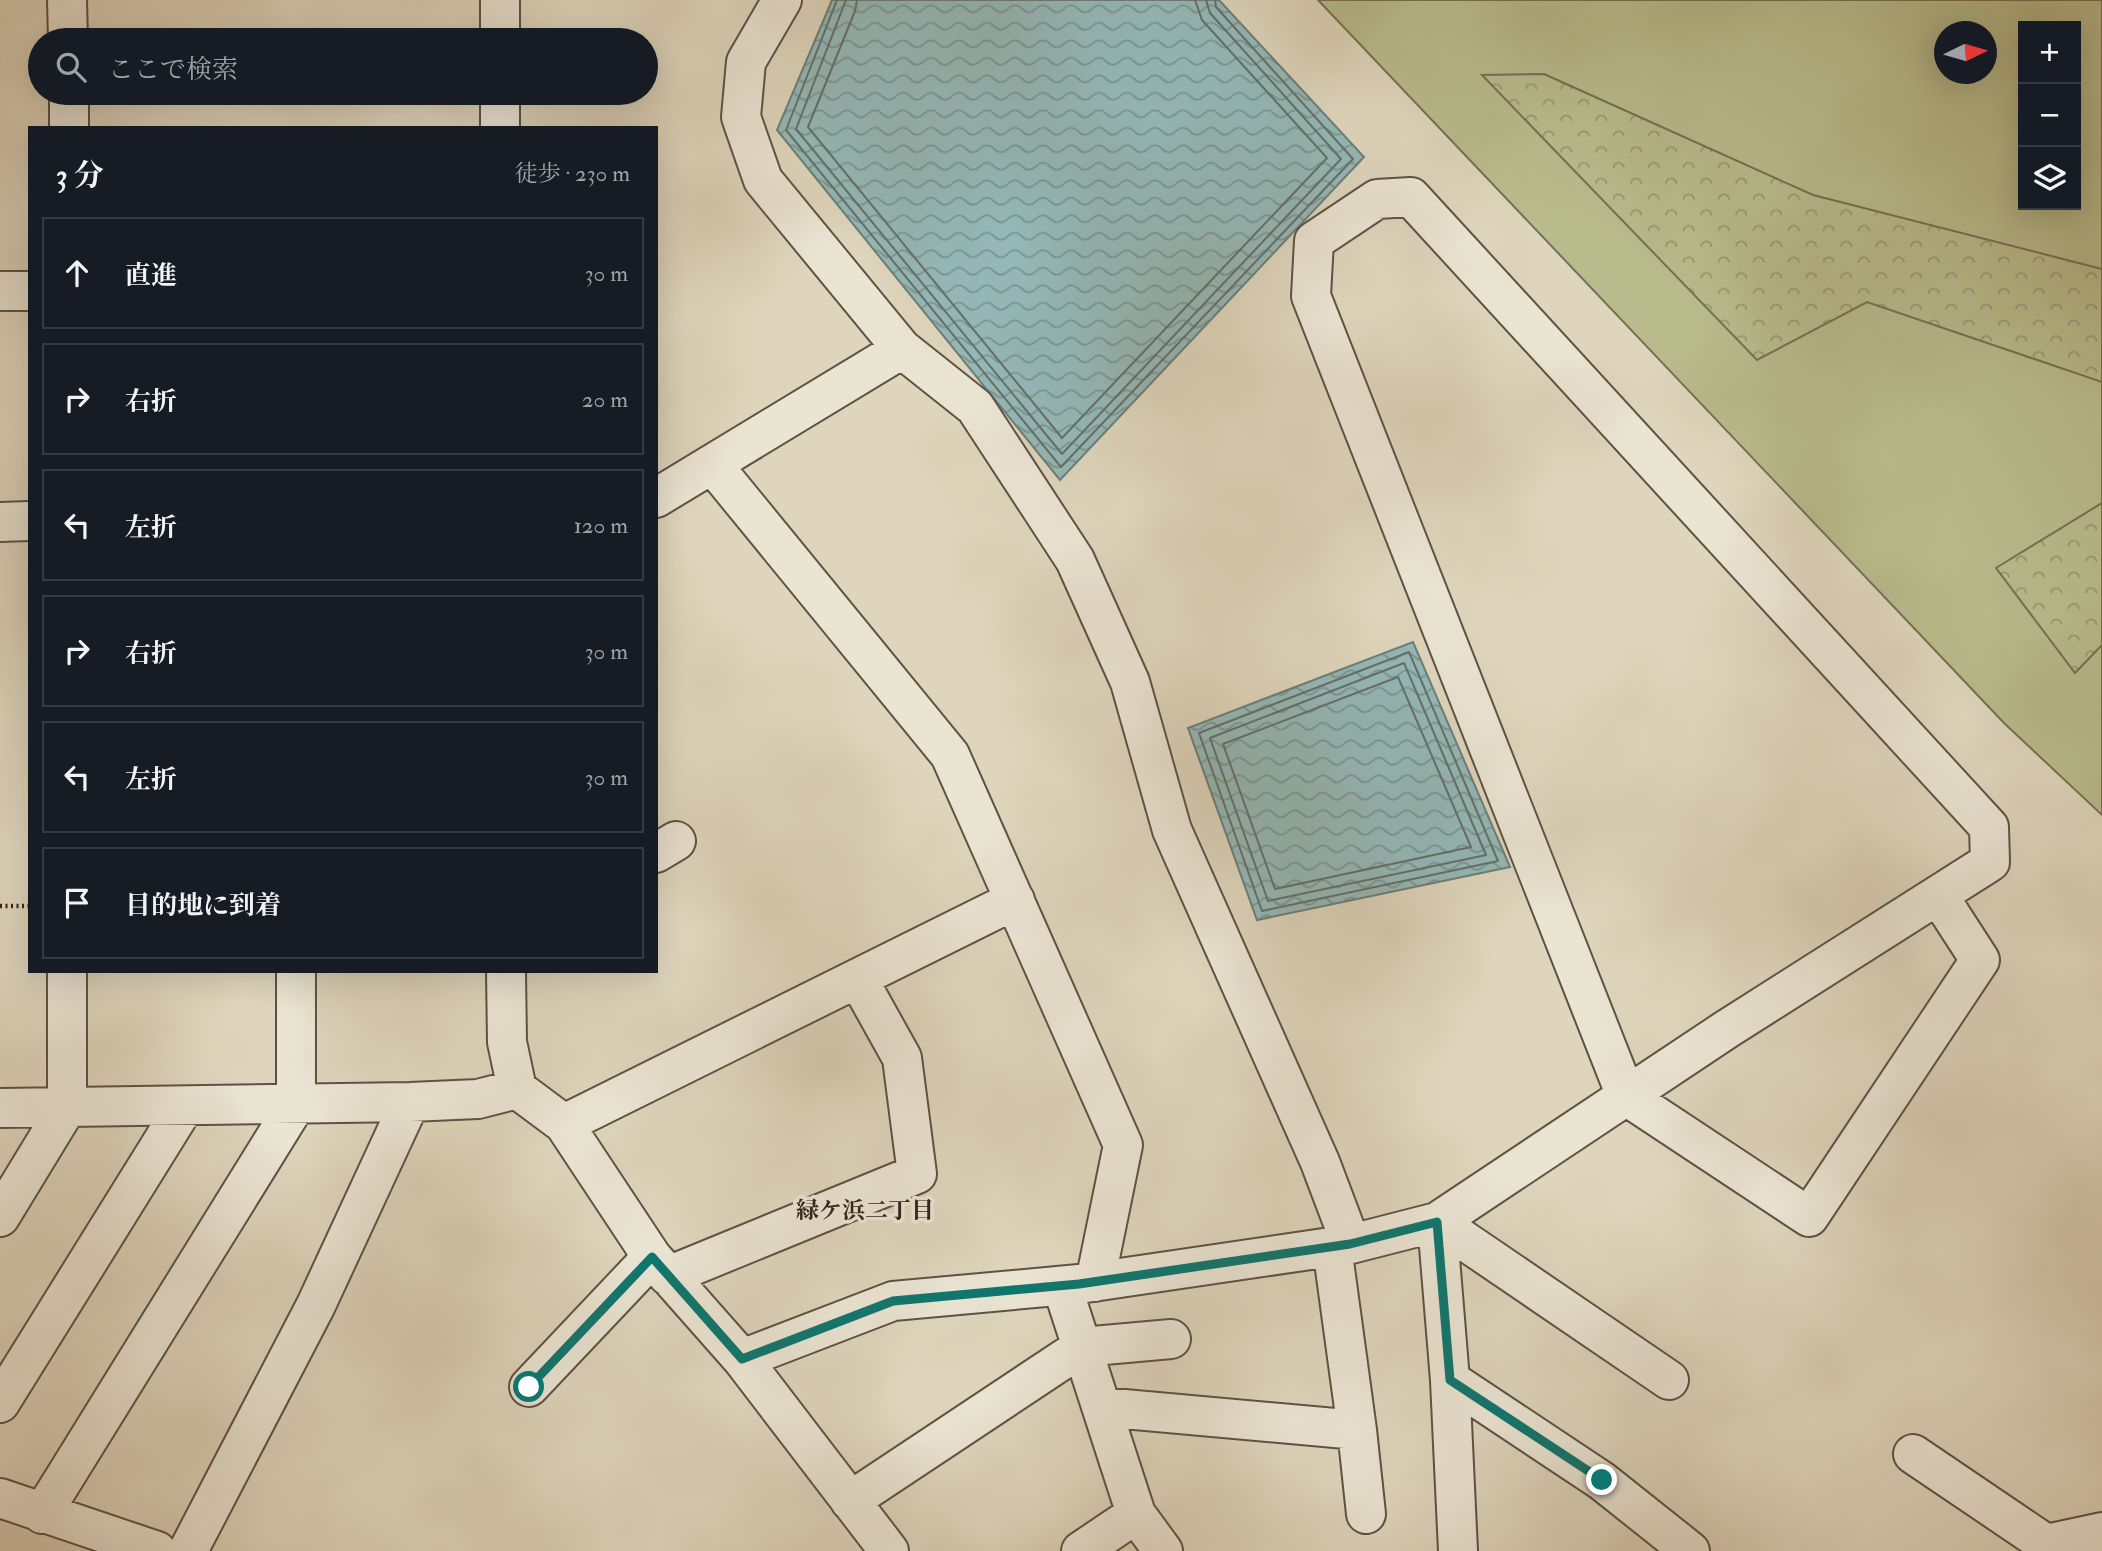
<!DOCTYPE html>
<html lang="ja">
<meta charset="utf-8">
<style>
:root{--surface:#171b24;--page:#242831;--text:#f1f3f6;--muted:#9ea1a6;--line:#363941}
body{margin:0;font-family:"IM FELL Double Pica","Noto Serif JP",serif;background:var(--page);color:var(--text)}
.controls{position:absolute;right:21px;top:21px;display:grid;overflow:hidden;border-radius:0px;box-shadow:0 7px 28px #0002}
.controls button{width:63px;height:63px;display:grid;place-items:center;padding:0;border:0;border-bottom:2px solid var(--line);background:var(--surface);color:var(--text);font:35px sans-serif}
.compass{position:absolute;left:1934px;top:21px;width:63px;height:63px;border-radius:50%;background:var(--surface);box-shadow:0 7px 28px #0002;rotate:85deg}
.stop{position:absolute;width:21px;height:21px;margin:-16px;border:5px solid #0f766e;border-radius:50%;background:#fff}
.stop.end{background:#0f766e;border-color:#fff;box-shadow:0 2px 7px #0008}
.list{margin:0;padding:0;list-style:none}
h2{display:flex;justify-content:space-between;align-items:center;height:91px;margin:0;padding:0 28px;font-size:30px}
h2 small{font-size:23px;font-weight:400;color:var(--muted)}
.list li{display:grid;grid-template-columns:46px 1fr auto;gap:21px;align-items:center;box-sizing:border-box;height:112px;margin:0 14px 14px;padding:0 14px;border:2px solid var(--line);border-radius:0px}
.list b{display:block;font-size:26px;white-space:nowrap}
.list em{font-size:23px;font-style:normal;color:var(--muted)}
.icon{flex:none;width:38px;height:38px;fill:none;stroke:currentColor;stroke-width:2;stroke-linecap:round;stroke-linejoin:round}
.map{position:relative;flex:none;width:2102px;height:1551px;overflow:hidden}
.search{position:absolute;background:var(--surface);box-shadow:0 7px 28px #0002;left:28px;top:28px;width:630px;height:77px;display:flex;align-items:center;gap:18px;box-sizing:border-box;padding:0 24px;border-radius:38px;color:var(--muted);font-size:26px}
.panel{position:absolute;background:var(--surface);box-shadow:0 7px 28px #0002;left:28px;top:126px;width:630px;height:847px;border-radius:0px}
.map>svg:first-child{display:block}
.grass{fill:#b8bb8c;stroke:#767054;stroke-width:2;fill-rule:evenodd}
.forest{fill:url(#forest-crowns);stroke:#767054;stroke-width:2}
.water{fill:url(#water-waves);stroke:#6d7e79;stroke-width:2}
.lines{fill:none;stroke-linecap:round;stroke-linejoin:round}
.shore{stroke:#646f6a;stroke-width:2}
.minor-casing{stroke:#5e5244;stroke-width:42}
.path{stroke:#33261c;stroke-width:4.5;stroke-dasharray:2 3.5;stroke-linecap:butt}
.minor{stroke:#eae4d3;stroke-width:38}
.route{stroke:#0f766e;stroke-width:9}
.labels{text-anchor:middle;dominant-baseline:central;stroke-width:7;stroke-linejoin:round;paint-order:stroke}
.neighbourhood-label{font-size:23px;font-weight:bold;fill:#33261c;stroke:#eae4d3}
</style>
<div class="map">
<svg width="2102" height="1551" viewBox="0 0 2102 1551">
<defs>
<pattern id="forest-crowns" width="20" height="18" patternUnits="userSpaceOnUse" patternTransform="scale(1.75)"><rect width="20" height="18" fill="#b8bb8c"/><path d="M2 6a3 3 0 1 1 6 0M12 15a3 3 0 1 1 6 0" fill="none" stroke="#969872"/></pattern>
<pattern id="water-waves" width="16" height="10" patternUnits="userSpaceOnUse" patternTransform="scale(1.75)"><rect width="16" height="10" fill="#94b8b7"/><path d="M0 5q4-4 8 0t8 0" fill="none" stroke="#799594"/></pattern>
</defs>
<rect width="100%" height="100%" fill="#ded5bc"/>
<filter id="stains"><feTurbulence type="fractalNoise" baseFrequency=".00286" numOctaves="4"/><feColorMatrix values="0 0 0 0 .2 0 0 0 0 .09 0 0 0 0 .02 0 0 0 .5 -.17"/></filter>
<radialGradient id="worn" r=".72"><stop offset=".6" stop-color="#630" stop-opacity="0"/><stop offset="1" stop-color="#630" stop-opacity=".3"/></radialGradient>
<!-- grass -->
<path class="grass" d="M1318,0H2102V815L2004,723ZM2023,26H2076V205H2023ZM1944,32H1986V74H1944Z"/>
<!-- forest -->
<path class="forest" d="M1544,74L1813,195L2102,269V382L1867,302L1757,360L1482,75Z
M2102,503V645L2075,673L1996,568Z"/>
<!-- water -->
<path class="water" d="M832,0H1219L1364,157L1060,480L777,130Z
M1413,642L1510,867L1257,920L1188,728Z"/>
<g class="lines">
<!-- shore -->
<path class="shore" d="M837,0L786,130L1061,467L1353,159L1216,7L1215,0
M846,0L796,129L1062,454L1341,159L1210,13L1206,0
M857,0L855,11L808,127L1062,438L1327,158L1202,20L1195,0
M1409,652L1498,861L1262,911L1199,733Z
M1404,663L1486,855L1268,901L1210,738Z
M1398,677L1471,847L1275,889L1223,744Z"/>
<defs>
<path id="minor" d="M67,0L68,40
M500,0V40
M782,0L746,62L741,117L763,180L902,349L975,407L1075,560L1130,682L1172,830L1320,1162L1351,1244
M69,93V128
M500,93V128
M0,291H30
M712,464L950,755L1123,1145L1095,1282
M656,498L902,349
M0,522L30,521
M656,853L676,841
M506,971L507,1042L517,1089L564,1124L652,1257L742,1359L889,1551
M0,1108L410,1102L478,1099L517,1089
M564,1124L1015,900
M0,1217L67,1107V971
M1437,1222L1450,1380L1458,1551
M1437,1222L1669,1380
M1332,1247L1357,1430
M668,1276L917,1174L902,1058L858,979
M1062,1286L1136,1514L1163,1551
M742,1359L893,1301L1079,1284L1351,1244L1437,1222L1727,1029L1990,862L1989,827L1411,197L1377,199L1314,241L1311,296L1626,1096L1809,1217L1980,960L1938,895
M1450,1380L1602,1481L1690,1551
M529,1387L652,1257
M0,1403L184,1107
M1102,1407L1357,1430L1366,1514
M1913,1454L2046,1544L2102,1532
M0,1498L157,1551
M850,1501L1082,1347L1171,1339
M42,1514L296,1104V971
M188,1551L316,1305L410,1102
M1081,1551L1136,1514"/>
</defs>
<!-- minor casing -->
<use href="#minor" class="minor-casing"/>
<!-- path -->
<path class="path" d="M0,906H30"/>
<!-- minor -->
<use href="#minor" class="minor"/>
</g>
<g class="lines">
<!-- route -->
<path class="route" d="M529,1387L652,1257L742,1359L893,1301L1079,1284L1350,1244L1437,1222L1450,1380L1602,1480"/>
</g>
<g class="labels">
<!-- neighbourhood labels -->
<g class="neighbourhood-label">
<text x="865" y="1210">緑ケ浜二丁目</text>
</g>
</g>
<rect width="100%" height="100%" filter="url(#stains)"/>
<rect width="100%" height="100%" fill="url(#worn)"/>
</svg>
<div class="controls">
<button>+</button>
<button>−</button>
<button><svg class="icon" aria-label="layers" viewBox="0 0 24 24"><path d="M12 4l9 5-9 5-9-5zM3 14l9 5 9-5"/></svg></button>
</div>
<svg class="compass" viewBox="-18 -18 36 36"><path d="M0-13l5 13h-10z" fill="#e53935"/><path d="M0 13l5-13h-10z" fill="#9ea1a6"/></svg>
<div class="stop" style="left:529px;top:1387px"></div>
<div class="stop end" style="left:1602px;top:1480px"></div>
<div class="search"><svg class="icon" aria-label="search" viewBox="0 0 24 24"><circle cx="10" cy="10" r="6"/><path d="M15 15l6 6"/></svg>ここで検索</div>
<section class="panel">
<h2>3 分<small>徒歩 · 230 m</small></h2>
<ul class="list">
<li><svg class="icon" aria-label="ahead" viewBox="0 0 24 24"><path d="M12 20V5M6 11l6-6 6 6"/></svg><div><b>直進</b></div><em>30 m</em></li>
<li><svg class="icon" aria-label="right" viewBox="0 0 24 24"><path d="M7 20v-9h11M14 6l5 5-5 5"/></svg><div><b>右折</b></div><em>20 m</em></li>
<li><svg class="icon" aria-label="left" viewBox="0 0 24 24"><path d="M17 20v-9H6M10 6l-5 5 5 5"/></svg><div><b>左折</b></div><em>120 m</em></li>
<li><svg class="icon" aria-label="right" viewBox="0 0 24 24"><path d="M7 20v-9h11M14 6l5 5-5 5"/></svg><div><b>右折</b></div><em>30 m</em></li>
<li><svg class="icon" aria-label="left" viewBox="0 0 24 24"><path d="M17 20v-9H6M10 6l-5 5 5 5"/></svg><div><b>左折</b></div><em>30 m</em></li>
<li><svg class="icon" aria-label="arrive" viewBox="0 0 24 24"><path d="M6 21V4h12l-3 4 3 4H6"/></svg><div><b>目的地に到着</b></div></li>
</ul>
</section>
</div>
